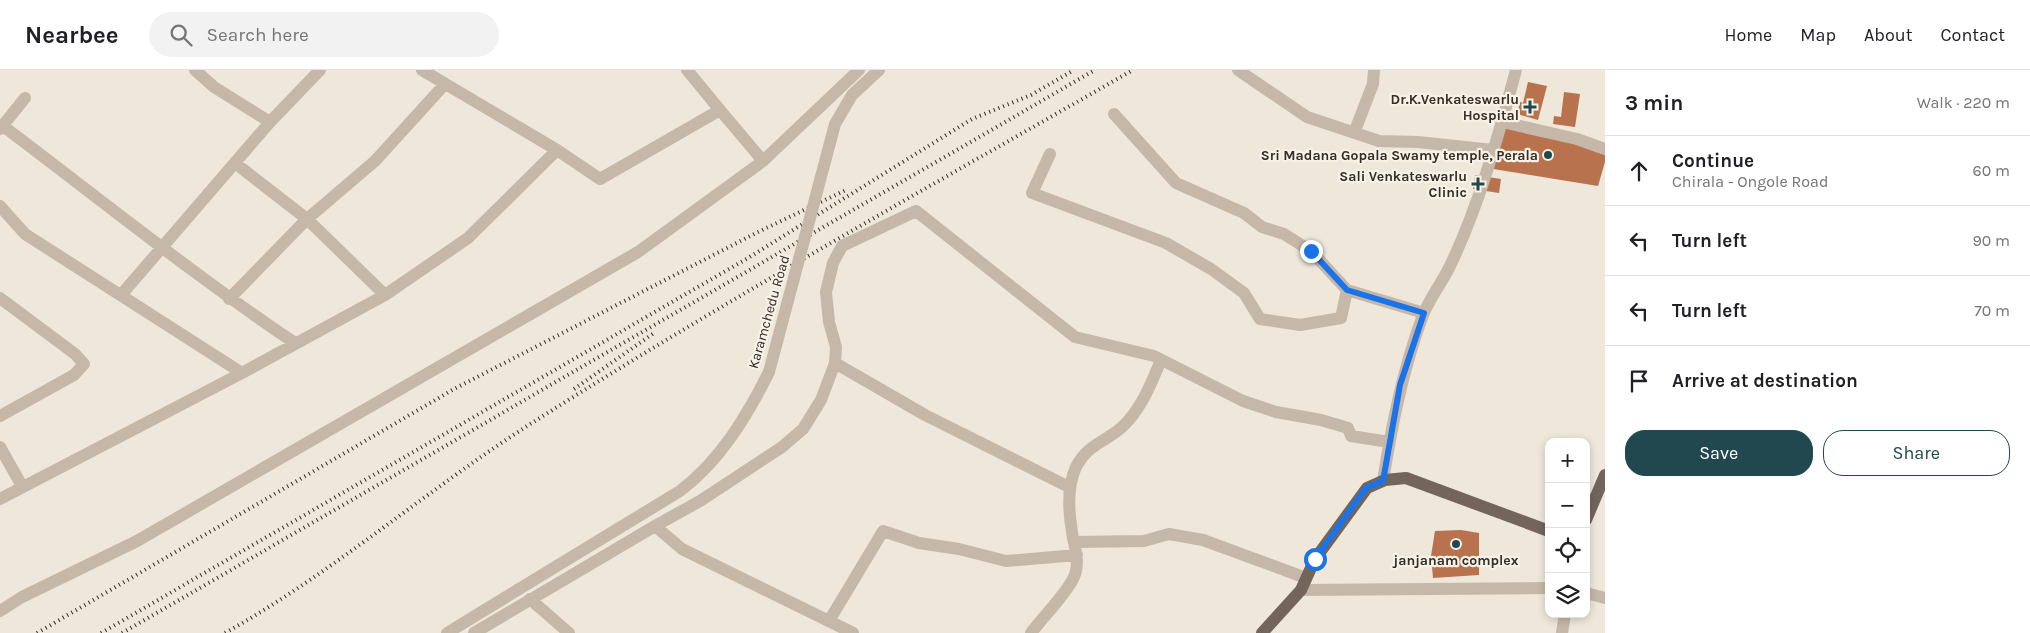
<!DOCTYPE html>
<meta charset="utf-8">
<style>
:root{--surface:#fff;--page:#f2f2f2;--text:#202124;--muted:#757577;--line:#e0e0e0;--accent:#21484f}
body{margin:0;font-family:Karla,sans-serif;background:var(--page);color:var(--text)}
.controls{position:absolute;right:15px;bottom:15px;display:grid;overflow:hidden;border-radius:10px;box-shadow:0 2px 8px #0003}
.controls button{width:45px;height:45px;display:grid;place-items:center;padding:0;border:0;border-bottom:1px solid var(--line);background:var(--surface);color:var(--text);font:25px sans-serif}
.stop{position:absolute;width:15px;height:15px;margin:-11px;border:4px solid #1a73e8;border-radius:50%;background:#fff}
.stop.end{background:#1a73e8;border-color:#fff;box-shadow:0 1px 5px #0008}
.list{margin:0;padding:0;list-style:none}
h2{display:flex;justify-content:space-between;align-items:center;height:65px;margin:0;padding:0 20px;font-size:21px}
h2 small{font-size:16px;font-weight:400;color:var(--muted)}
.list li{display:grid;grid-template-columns:32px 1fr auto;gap:15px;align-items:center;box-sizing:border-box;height:70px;padding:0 20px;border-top:1px solid var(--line)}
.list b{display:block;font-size:19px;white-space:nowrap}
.list p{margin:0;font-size:16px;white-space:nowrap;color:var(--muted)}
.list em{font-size:16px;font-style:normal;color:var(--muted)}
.actions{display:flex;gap:10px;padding:15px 20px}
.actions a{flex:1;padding:11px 0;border:1px solid var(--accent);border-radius:20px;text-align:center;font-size:18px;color:var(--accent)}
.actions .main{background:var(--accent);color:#fff}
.icon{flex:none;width:28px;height:28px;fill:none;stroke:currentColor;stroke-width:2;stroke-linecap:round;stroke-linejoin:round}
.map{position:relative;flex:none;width:1605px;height:563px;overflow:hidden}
header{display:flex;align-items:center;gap:30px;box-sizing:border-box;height:70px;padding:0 25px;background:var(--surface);border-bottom:1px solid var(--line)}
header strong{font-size:24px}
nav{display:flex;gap:28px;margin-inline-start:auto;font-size:18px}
.search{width:350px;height:45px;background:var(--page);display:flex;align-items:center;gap:12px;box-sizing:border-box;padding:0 18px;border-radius:28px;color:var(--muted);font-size:19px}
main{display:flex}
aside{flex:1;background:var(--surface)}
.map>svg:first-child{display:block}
.building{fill:#b9724e}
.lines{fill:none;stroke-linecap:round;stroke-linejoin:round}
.minor{stroke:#c5b8a8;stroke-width:12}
.major{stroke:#73655a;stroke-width:12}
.rail{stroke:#332c27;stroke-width:4;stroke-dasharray:1 4;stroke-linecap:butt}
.minor-bridge{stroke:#c5b8a8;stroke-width:12}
.route{stroke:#1a73e8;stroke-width:6}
.poi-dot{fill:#21484f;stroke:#f7f1e6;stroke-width:2}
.labels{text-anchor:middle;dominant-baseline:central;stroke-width:4.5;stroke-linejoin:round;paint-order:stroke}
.poi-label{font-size:14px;font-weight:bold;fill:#332c27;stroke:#f7f1e6;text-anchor:end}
.street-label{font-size:14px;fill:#332c27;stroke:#f7f1e6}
</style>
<header>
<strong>Nearbee</strong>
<div class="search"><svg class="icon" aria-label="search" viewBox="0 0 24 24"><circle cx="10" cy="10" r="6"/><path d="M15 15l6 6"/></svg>Search here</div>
<nav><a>Home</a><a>Map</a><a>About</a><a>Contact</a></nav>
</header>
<main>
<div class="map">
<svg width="1605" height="563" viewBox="0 0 1605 563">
<rect width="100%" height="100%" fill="#eee7da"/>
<!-- building -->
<path class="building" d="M1528,12L1547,16L1538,50L1517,44L1520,32L1523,33Z
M1564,22L1580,24L1575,57L1553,54L1554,46L1561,47Z
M1502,52L1605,79V92L1598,116L1487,98Z
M1475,105L1501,109L1499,123L1473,119Z
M1461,460L1479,463V505L1433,508L1431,486L1435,461Z"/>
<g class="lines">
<!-- minor -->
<path class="minor" d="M195,0L214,17L270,52
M1238,0L1307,47L1379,71L1418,72L1493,80
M720,40L763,91L859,0
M1114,44L1176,113L1244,143L1262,157L1284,164L1311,181L1347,220L1424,243
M1502,52L1577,69L1605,79
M3,56C100,129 195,206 295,273
M0,59L25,28
M1354,63L1373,14L1374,0
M557,80L600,109L720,40L687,0
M1050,84L1032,123L1166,173L1211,199L1244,223L1260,249L1300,255L1341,248L1347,220
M235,93L307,149L385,225
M0,136L25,164L242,303L385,225L468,168L557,80L422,0
M121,225L270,52L320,0
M0,228L75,284L84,294L74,305L0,346
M229,229L307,149L375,91L445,14
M835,293L925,345L1069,417
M0,377L22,416
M1383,411C1392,354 1403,299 1423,245C1430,228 1441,214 1449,198C1478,139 1499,64 1516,0
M0,429L242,303
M655,456L700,431L782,377L803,359L821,330L835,293L836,277L829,252L826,222L833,193L842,176L916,141L1075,267L1154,286L1243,331L1276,342L1321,350L1348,358L1351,366L1389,372
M1074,472L1144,471L1169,464L1203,470L1306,508
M1301,520L1549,518
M1586,523L1605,528
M530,529L569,563
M0,541L22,527L137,471L638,182L763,91
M829,551L883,461L919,473L959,479L1006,491L1077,485
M474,563L655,456L682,479L853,563
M1031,563C1043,547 1065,525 1073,509C1080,496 1076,481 1073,468C1069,445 1066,419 1076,397C1088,374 1105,372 1121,358C1141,340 1151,314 1161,290
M1562,563L1565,544"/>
<!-- major -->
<path class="major" d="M1586,450L1605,405
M1262,563L1301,520L1315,489L1367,418L1385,410L1406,408L1549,461"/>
<!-- rail -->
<path class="rail" d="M574,319L654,263
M37,563L454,319L758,162L846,120
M101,563L748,188L972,49L1031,25L1074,0
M122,563L1095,0
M225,563C334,502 429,418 535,351C731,227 932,115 1133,0"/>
<!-- minor-bridge -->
<path class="minor-bridge" d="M447,563L680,421C720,391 747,346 769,302L835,54L852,25L879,0"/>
</g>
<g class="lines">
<!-- route -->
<path class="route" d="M1311,181L1347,220L1424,243L1400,315L1383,411L1366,418L1315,489"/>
</g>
<!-- markers -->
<g class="poi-dot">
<path d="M1527.5 29.5h5v5h5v5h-5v5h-5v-5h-5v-5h5z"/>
<circle cx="1548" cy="85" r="5"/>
<path d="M1475.5 106.5h5v5h5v5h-5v5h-5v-5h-5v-5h5z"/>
<circle cx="1456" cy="474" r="5"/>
</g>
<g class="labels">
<!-- poi labels -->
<g class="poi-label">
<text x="1519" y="29">Dr.K.Venkateswarlu<tspan x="1519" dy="16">Hospital</tspan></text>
<text x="1538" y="85">Sri Madana Gopala Swamy temple, Perala</text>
<text x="1467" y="106">Sali Venkateswarlu<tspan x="1467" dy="16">Clinic</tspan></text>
<text x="1456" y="490" text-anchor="middle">janjanam complex</text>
</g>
<!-- street labels -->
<g class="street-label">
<text transform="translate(769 242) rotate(-74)">Karamchedu Road</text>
</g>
</g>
</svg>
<div class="controls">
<button>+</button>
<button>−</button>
<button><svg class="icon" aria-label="locate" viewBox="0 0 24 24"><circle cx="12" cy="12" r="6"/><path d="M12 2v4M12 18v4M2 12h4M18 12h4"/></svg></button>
<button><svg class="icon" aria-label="layers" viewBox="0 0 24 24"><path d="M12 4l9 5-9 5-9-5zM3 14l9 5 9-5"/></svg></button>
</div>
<div class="stop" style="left:1315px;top:489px"></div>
<div class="stop end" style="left:1311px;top:181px"></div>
</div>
<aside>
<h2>3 min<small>Walk · 220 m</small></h2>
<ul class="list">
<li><svg class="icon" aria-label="ahead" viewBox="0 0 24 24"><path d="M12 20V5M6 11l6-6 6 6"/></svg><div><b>Continue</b><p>Chirala - Ongole Road</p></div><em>60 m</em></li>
<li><svg class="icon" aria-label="left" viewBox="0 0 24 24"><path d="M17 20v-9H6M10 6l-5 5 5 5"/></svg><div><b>Turn left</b></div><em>90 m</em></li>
<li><svg class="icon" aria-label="left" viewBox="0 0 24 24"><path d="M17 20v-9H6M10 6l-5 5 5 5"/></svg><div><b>Turn left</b></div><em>70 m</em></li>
<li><svg class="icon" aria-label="arrive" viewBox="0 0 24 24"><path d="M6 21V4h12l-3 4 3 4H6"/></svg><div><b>Arrive at destination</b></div></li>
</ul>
<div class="actions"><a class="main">Save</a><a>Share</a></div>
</aside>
</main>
